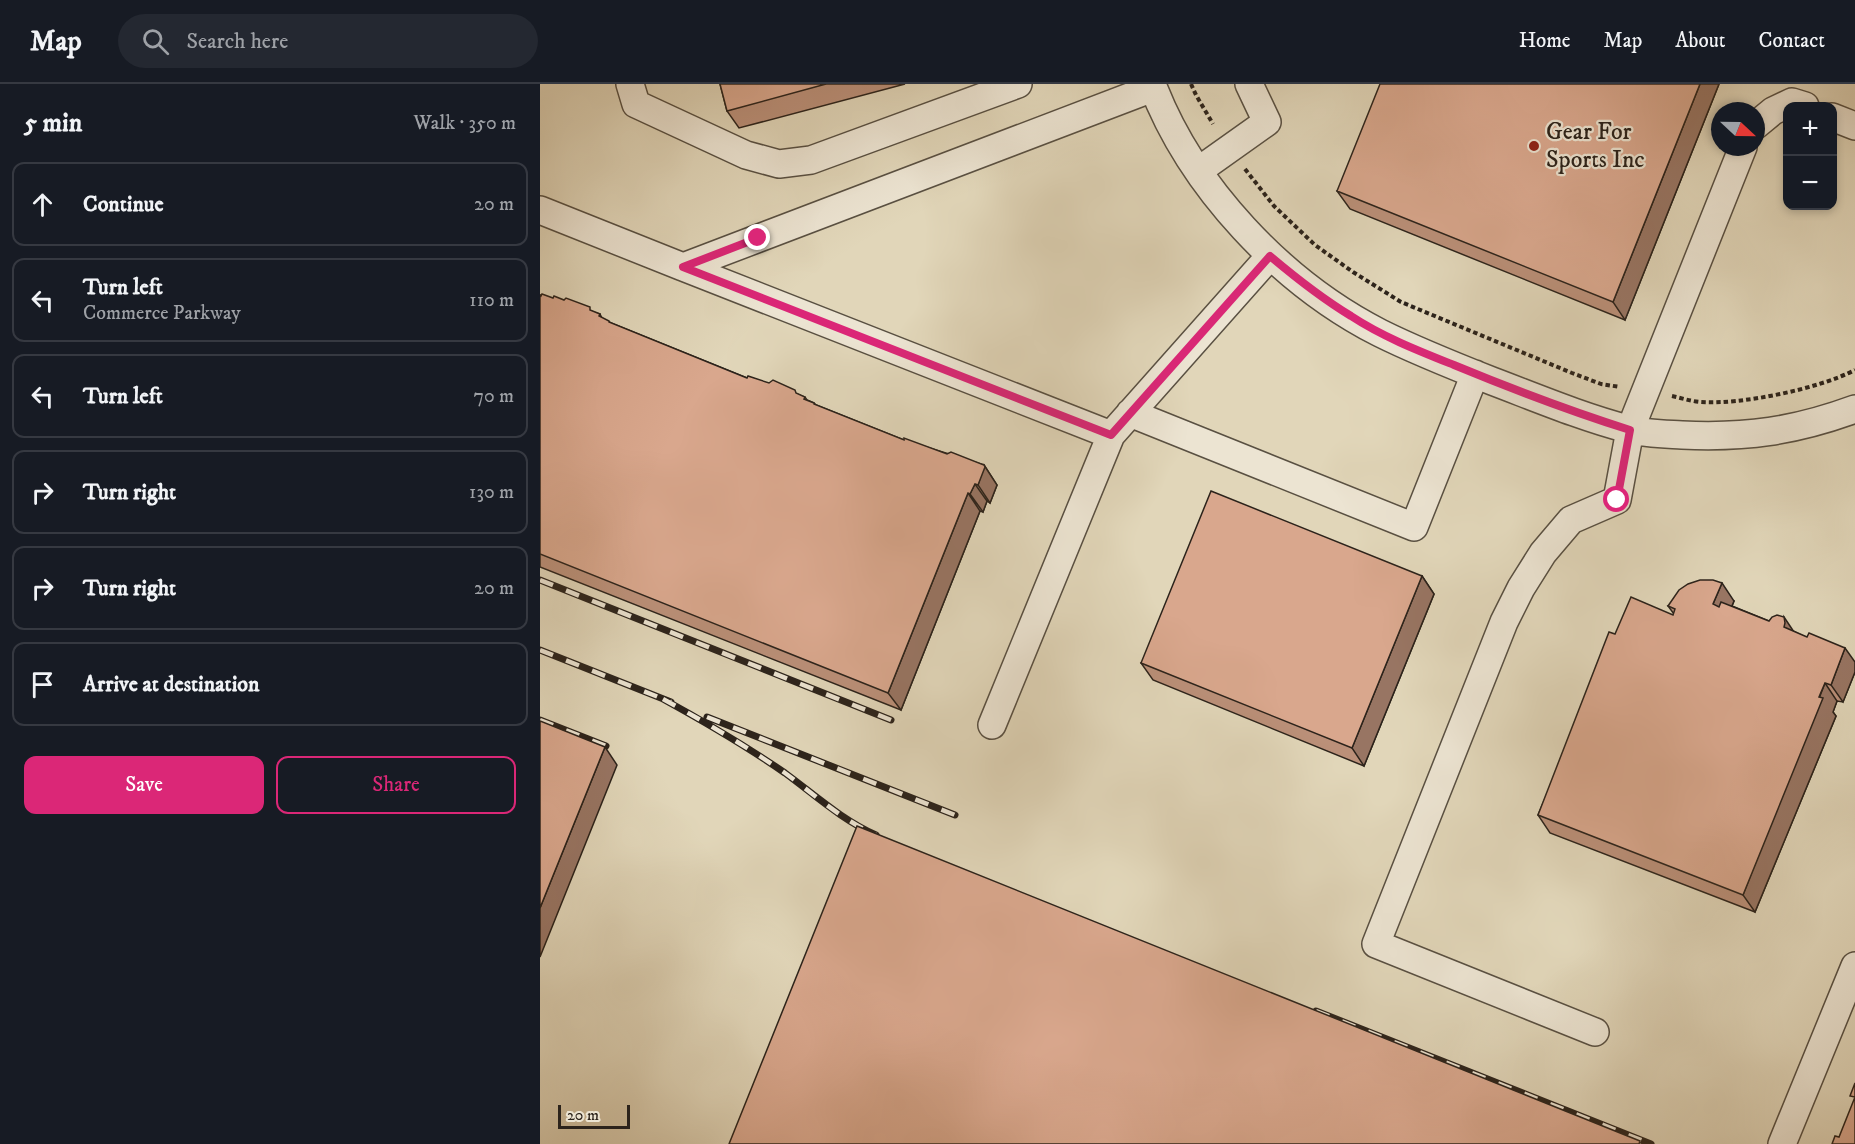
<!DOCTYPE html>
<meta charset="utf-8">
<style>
:root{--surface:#171b24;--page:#242831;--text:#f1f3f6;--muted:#9ea1a6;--line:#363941;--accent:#db2777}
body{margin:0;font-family:"IM FELL DW Pica",serif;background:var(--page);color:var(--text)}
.controls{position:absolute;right:18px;top:18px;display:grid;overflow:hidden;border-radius:12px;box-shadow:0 3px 9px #0003}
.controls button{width:54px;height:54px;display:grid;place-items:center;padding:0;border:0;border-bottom:2px solid var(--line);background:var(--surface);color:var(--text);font:30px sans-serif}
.compass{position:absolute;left:1171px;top:18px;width:54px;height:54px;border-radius:50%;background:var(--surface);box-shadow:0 3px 9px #0003;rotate:112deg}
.scale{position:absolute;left:18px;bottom:15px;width:72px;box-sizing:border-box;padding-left:6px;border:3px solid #2c231b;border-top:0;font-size:16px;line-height:21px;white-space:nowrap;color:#2c231b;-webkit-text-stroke:4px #ece4d2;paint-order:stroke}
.stop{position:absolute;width:18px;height:18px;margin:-14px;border:4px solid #db2777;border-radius:50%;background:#fff}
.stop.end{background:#db2777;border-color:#fff;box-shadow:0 2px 6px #0008}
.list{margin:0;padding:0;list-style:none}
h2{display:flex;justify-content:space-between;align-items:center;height:78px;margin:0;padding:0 24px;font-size:26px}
h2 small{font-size:20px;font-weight:400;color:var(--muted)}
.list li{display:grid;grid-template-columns:39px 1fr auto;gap:18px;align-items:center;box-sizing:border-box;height:84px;margin:0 12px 12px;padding:0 12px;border:2px solid var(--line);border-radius:12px}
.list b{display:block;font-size:22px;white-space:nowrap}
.list p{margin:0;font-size:20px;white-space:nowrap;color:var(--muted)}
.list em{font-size:20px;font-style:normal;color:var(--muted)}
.actions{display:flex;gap:12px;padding:18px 24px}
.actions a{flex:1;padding:14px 0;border:2px solid var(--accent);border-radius:12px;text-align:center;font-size:21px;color:var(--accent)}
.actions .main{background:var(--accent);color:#fff}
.icon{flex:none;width:33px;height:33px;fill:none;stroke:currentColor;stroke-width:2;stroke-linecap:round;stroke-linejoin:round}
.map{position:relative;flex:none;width:1315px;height:1060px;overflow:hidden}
header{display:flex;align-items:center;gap:36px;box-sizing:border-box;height:84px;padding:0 30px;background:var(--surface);border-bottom:2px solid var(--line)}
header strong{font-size:28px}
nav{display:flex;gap:33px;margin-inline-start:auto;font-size:21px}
.search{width:420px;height:54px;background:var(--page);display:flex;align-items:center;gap:15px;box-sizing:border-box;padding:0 21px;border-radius:33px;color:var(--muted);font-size:22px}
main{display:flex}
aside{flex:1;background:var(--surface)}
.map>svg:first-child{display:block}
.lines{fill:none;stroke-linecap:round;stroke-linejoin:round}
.minor-casing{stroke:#595042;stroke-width:30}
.path{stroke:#2c231b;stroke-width:4;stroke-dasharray:4.5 3;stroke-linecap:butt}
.minor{stroke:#ece4d2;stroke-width:27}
.rail-casing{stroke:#2c231b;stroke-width:7}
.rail{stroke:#ece4d2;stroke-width:4.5;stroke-dasharray:14;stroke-linecap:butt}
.wall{fill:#bb9079;stroke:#2c231b;stroke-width:1.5}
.shaded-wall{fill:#987563;stroke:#2c231b;stroke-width:1.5}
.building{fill:#d9a78d;stroke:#2c231b;stroke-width:1.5}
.route{stroke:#db2777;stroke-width:8}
.poi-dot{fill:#8f2418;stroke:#ece4d2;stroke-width:2}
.labels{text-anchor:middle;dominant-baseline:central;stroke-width:4.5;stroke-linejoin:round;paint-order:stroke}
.poi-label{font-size:24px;fill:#2c231b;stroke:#ece4d2;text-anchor:start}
</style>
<header>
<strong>Map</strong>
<div class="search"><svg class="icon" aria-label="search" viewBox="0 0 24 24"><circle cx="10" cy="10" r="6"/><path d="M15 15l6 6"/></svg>Search here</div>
<nav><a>Home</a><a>Map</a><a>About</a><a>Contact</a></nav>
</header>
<main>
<aside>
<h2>5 min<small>Walk · 350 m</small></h2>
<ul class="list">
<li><svg class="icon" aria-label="ahead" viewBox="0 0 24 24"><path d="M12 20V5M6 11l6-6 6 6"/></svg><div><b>Continue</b></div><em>20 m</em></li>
<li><svg class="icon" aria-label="left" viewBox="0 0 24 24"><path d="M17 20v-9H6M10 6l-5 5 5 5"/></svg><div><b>Turn left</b><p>Commerce Parkway</p></div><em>110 m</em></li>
<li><svg class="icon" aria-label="left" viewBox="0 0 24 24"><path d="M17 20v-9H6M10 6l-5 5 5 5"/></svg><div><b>Turn left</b></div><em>70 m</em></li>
<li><svg class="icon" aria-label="right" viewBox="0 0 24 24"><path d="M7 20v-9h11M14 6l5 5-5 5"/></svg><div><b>Turn right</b></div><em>130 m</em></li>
<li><svg class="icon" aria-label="right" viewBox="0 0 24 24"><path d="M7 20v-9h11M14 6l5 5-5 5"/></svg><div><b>Turn right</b></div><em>20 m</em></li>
<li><svg class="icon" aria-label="arrive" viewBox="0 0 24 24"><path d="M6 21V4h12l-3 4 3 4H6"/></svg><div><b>Arrive at destination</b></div></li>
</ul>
<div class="actions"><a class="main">Save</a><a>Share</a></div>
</aside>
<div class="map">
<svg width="1315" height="1060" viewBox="0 0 1315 1060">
<rect width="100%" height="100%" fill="#e1d6b9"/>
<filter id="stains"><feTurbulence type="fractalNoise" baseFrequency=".00333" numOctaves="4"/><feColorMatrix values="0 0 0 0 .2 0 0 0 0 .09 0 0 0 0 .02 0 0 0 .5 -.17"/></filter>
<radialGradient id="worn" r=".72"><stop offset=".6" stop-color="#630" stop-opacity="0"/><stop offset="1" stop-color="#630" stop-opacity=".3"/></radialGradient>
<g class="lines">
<defs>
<path id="minor" d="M90,0L96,20L206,71L239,80L271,76L478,0
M612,0C651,103 742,199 840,249C876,267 914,282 952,297C997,314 1042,333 1088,345C1106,350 1124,350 1142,351C1206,354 1255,347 1315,325
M1292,33L1315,42
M1216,41L1233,27L1252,18L1265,22
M658,87L727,38L709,0
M0,126L143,183L613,4
M143,183L571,351L730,172
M590,329L874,443L935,290
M452,641L571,351
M1055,948L836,860L964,538L981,504L1003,469L1031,436L1077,416L1090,346L1203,63
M1242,1060L1315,882"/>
</defs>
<!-- minor casing -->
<use href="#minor" class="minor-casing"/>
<!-- path -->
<path class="path" d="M651,0L656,11L673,40
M705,85L734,122L775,161L813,188L861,218L1032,289L1061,300L1080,303
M1132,312C1141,314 1150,317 1160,318C1201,321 1278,305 1315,286"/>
<!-- minor -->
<use href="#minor" class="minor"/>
<defs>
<path id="rail" d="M0,496L351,636
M0,566L131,618
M123,615C165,638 206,662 245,689C275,711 302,736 336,751
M167,633L415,731
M0,636L66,662
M776,927L1111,1060"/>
</defs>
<!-- rail casing -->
<use href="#rail" class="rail-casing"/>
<!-- rail -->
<use href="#rail" class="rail"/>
</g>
<!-- wall -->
<path class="wall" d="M180,0H365L199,44L187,27Z
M1179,0L1085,236L810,125L797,107Z
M0,211L60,230L62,234L71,239L207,294L257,310L265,313L267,316L274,319L276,321L364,356L444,381L457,401L450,419L447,417L443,428L440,427L361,626L0,483Z
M882,492L894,510L824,682L613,596L601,579Z
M1194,517L1192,522L1253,547L1315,578V588L1303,618L1297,617L1293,628L1296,632L1215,828L1010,749L998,731L1075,550L1133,531L1134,530L1128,522Z"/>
<!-- shaded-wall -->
<path class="shaded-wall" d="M1160,0H1179L1085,236L1073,218Z
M444,381L457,401L450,419L438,401Z
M435,400L447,417L443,428L430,410Z
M428,409L440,427L361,626L348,609Z
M882,492L894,510L824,682L812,664Z
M1182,499L1194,517L1185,538L1173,520Z
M1244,533L1256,551L1244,543Z
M1305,564L1315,578V588L1303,618L1291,601Z
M1285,599L1297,617L1293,628L1296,632L1215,828L1203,811Z
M65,663L77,681L0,873V824Z"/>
<!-- building -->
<path class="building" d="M180,0H286L187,27Z
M840,0H1160L1073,218L797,107Z
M2,210L13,214L14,212L24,216L26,214L50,223V226L60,230L59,232L69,237V238L207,294L208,292L229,299L233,296L255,306L256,309L265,313L264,315L274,319V320L364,356V354L407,370L411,368L444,381L445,383L438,401L435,400L430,410L428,409L348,609L0,470V211L1,212Z
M671,407L882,492L812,664L601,579Z
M1160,496H1173L1182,499L1173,520L1179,523L1181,518L1229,537L1232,533L1237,531L1244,533L1245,539L1244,543L1267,553L1269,549L1305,564L1291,601L1285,599L1279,613L1283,614L1203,811L998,731L1069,548L1075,550L1091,513L1133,531L1135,525L1128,522L1139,506L1148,500Z
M0,637L65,663L0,824Z
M317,742L1100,1057L1099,1060H189Z
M1315,999V1060H1292L1295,1052L1299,1053L1315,1013L1310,1012Z"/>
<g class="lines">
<!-- route -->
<path class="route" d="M218,154L143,183L571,351L730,172C756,194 783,215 811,232C843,253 879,267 914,281C972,305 1030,327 1090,346L1077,416"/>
</g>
<!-- markers -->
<circle class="poi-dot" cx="994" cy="62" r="6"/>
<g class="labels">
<!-- poi labels -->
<g class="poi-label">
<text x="1006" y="48">Gear For<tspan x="1006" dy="28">Sports Inc</tspan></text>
</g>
</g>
<rect width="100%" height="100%" filter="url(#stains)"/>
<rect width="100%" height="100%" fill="url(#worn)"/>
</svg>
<div class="controls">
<button>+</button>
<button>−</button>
</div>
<svg class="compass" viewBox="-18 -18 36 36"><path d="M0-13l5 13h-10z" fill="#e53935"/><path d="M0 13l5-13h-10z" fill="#9ea1a6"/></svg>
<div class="scale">20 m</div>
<div class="stop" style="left:1077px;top:416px"></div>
<div class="stop end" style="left:218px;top:154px"></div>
</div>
</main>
